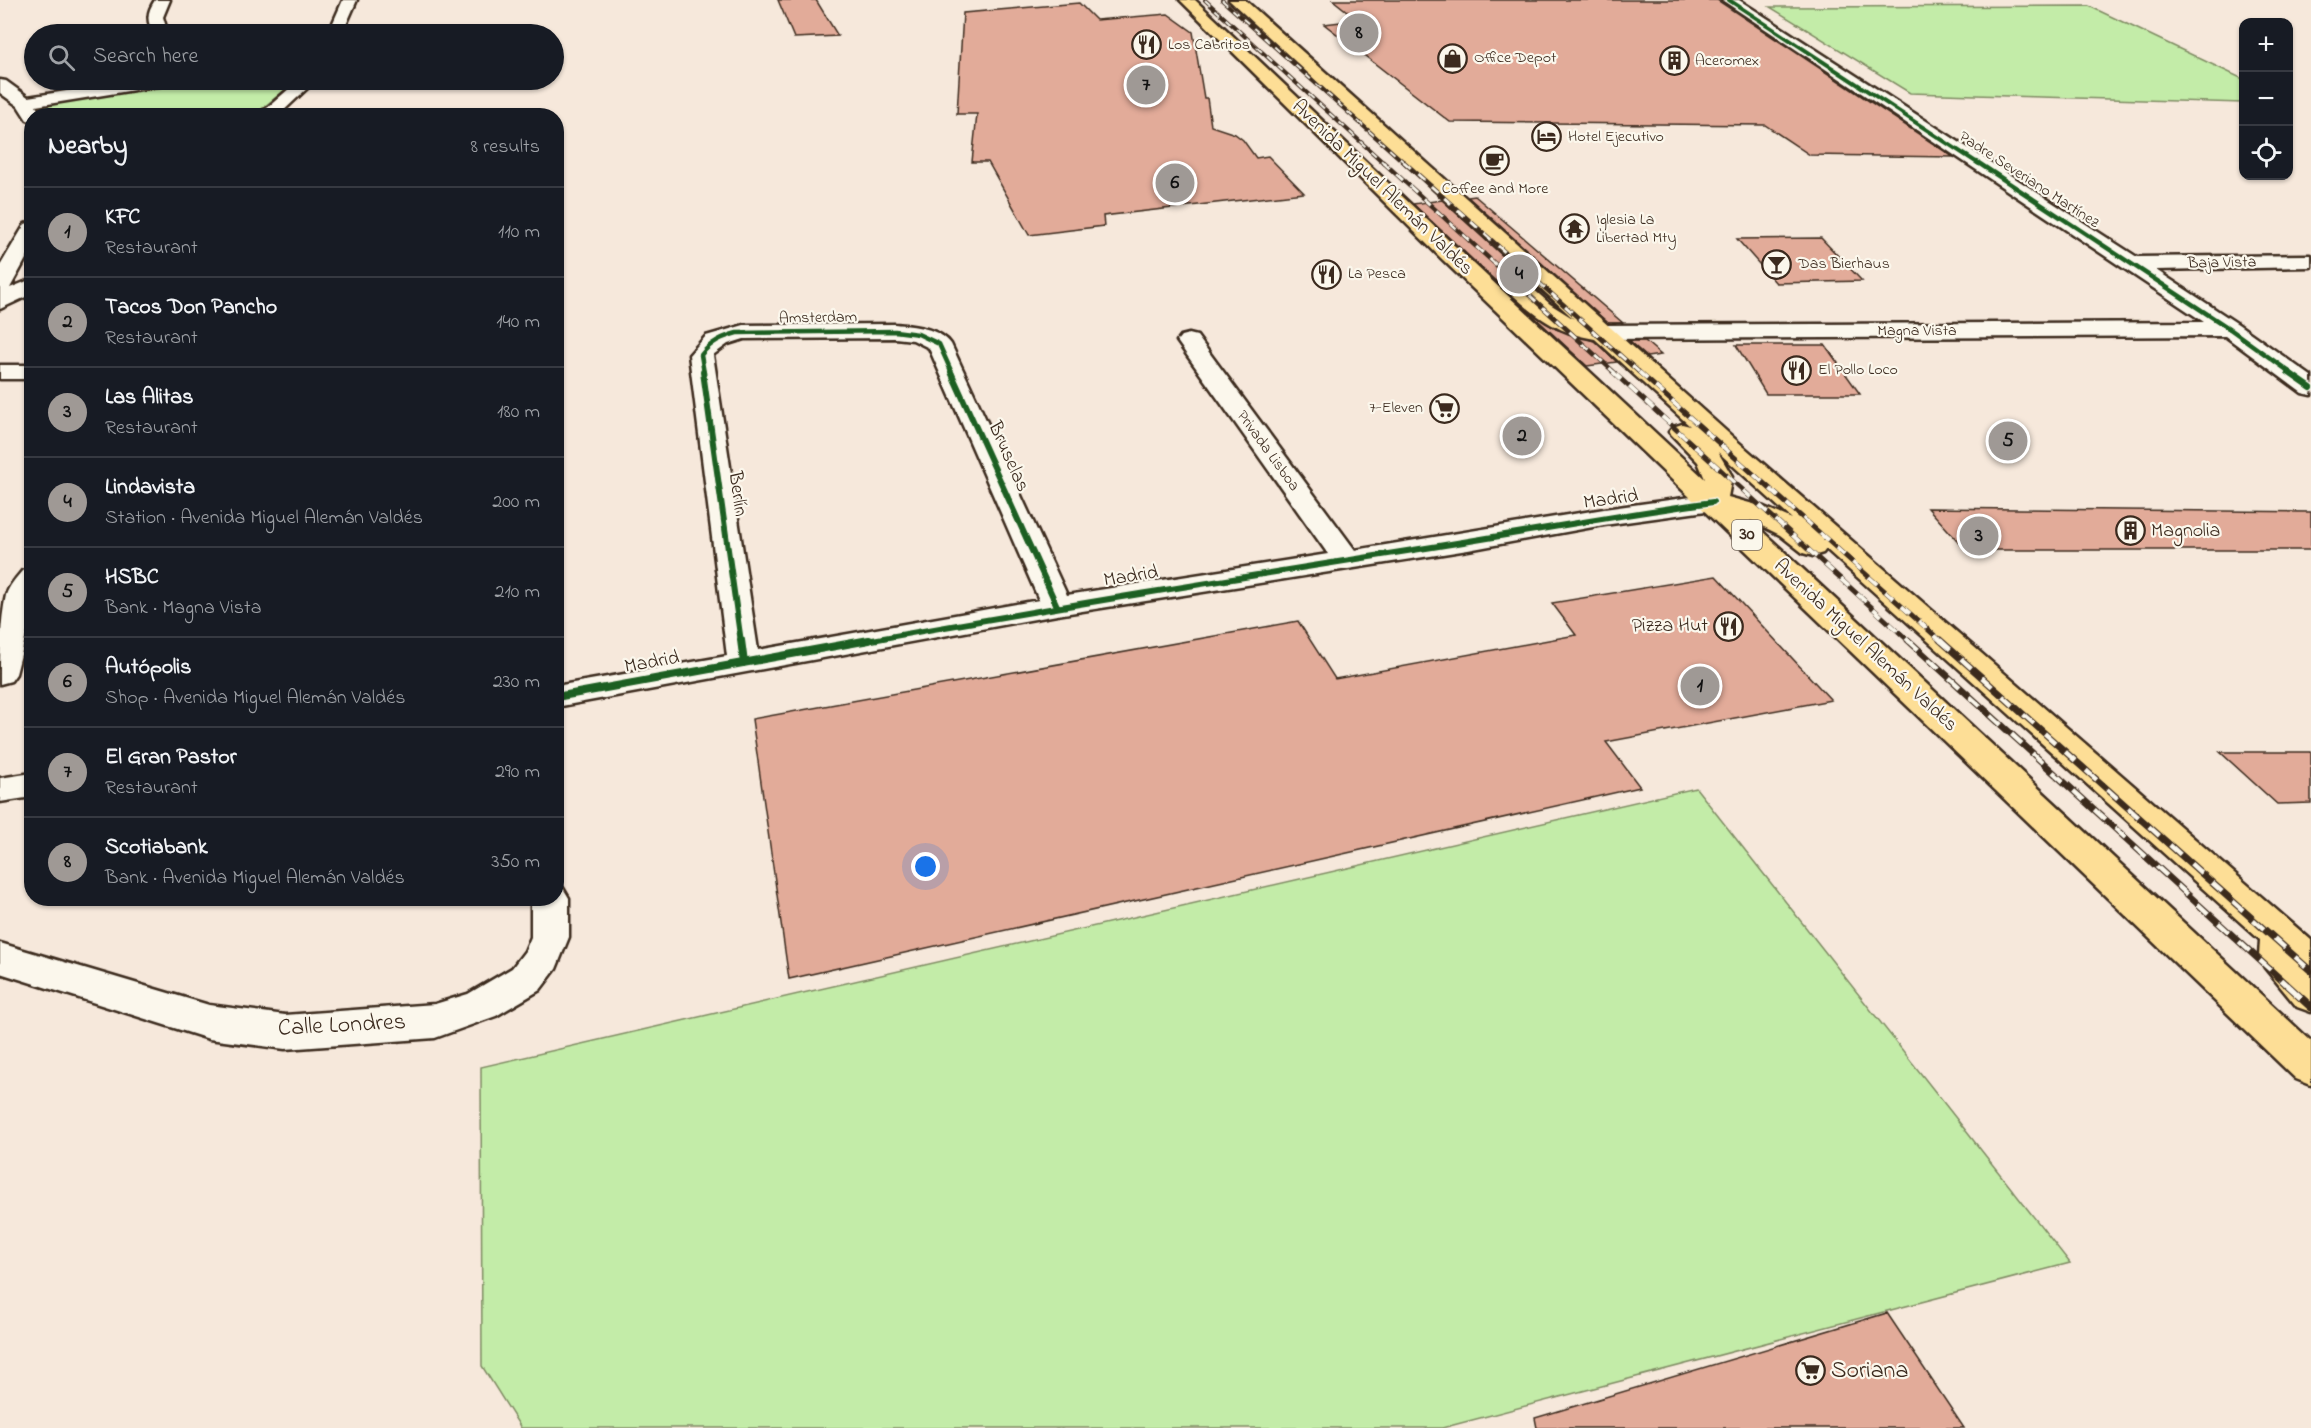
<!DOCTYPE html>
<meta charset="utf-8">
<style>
:root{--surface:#171b24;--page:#242831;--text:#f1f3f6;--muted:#9ea1a6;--line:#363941;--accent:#9f9995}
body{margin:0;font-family:"Indie Flower",sans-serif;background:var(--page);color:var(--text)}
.controls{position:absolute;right:18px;top:18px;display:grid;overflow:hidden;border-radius:12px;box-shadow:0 2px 4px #0004}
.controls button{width:54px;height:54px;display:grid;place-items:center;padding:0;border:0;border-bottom:2px solid var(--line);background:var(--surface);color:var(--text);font:30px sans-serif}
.you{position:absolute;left:926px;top:867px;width:21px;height:21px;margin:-15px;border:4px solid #fff;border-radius:50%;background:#1a73e8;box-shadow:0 0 0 9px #1a73e833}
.badge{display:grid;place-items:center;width:39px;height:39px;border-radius:50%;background:var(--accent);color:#111;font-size:20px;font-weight:700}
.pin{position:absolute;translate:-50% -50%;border:3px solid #fff;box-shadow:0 2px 6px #0006}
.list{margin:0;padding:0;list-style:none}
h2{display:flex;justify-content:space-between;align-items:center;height:78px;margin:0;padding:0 24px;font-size:26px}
h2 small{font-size:20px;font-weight:400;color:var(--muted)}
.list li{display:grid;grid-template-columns:39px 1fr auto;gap:18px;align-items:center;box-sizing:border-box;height:90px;padding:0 24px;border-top:2px solid var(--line)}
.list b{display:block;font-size:22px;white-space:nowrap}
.list p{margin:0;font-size:20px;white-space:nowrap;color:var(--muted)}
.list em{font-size:20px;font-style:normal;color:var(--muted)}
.icon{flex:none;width:33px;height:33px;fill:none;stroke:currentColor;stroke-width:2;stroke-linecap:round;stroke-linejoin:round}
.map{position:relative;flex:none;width:2311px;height:1428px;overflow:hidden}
.search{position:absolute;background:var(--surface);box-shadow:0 2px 4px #0004;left:24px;top:24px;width:540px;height:66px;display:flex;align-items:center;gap:15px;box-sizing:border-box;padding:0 21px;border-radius:33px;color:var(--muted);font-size:22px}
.panel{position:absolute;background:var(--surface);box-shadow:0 2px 4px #0004;left:24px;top:108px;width:540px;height:798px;border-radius:24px}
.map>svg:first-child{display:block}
.green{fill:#c3eca8;stroke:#7f8b63;stroke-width:1.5}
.building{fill:#e2ab99;stroke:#3b2a1e;stroke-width:1.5}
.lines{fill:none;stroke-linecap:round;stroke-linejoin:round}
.minor-casing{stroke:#3b2a1e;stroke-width:5}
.trunk-casing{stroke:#3b2a1e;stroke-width:5}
.minor{fill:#fbf7ec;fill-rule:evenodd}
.trunk{fill:#fdde96;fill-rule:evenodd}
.rail-far4-casing{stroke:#3b2a1e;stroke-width:4}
.rail-far3-casing{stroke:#3b2a1e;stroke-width:4.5}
.rail-far2-casing{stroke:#3b2a1e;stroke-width:5}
.rail-far1-casing{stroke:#3b2a1e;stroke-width:7}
.rail-casing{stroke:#3b2a1e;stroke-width:8}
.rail-far4{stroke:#fbf7ec;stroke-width:2;stroke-dasharray:7;stroke-linecap:butt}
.rail-far3{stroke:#fbf7ec;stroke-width:3;stroke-dasharray:9;stroke-linecap:butt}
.rail-far2{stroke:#fbf7ec;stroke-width:4;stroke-dasharray:11;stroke-linecap:butt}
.rail-far1{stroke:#fbf7ec;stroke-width:4.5;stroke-dasharray:14;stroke-linecap:butt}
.rail{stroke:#fbf7ec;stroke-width:6;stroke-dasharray:19;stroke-linecap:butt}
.cycleway-far3-casing{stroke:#fbf7ec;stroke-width:6}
.cycleway-far2-casing{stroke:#fbf7ec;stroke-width:7}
.cycleway-far1-casing{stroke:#fbf7ec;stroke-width:9}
.cycleway-casing{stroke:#fbf7ec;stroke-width:12}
.cycleway-far3{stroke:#1b5e20;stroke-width:4}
.cycleway-far2{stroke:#1b5e20;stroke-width:4.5}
.cycleway-far1{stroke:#1b5e20;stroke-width:6}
.cycleway{stroke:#1b5e20;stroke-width:8}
.labels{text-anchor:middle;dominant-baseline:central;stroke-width:4.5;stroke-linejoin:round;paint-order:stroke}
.far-poi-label{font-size:16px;fill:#3b2a1e;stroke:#fbf7ec;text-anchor:start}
.far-street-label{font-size:16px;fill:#3b2a1e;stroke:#fbf7ec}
.shield{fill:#fbf7ec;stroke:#75685c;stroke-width:1.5}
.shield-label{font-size:18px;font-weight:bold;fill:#3b2a1e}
.street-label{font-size:20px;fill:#3b2a1e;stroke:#fbf7ec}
.poi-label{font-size:20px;fill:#3b2a1e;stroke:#fbf7ec;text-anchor:start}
.near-street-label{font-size:24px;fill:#3b2a1e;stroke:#fbf7ec}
.near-poi-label{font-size:24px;fill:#3b2a1e;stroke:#fbf7ec;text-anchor:start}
</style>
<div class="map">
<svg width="2311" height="1428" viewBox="0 0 2311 1428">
<rect width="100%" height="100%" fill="#f6e8db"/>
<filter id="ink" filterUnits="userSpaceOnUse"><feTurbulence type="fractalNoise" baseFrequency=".0167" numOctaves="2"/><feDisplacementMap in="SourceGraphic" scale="12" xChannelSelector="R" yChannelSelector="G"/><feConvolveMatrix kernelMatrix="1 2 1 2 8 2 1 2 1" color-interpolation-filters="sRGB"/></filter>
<g filter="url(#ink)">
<!-- green -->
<path class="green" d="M2089,6L2243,79V103L1910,93L1770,7Z
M193,80H297L254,115L49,116L38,107L43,104Z
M1696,788L2070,1263L1442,1428H521L482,1366L481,1067Z"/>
<!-- building -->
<path class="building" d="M778,0H816L838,36L794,38Z
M1333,0H1717L1953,157L1810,155L1765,125L1450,122L1324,24L1358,20Z
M1079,3L1096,20L1168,14L1193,32L1204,98H1207L1211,126L1235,134L1243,140L1256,158L1268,156L1304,193L1103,216L1104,226L1029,235L988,162H972L977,114H957L963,13Z
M1475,196L1523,237L1623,323H1608L1468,197Z
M1442,200L1555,304L1523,277L1515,275L1505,277L1501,283L1502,287L1413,204Z
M1821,238L1862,281L1776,283L1737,239Z
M1527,310L1556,329L1594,341L1617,362L1587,366Z
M1629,341H1645L1661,355L1647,357Z
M1736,345H1825L1860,394H1766Z
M1928,508L2311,512V550H1966Z
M1716,576L1831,700L1606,742L1640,787L789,979L752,719L1298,621L1335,679L1576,635L1552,603Z
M2220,752H2311V803L2277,804Z
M1887,1313L1964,1428H1537L1535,1418Z"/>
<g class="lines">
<defs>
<path id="minor" d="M155,0H170L163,17L168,34H154C146,21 147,12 155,0Z
M343,0H357L342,34H328Z
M1722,0H1739L2137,257L2311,255V267L2156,270L2238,324L2311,376V395L2302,393L2225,336L1603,339L1595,337L1591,332L1595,327L1603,325L2204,322Z
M0,80L6,81L28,97L137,80H173L165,85L36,106L42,116H32V121L27,120L18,106L0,93Z
M299,80H316L278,116H258Z
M32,222V248L10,288L32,279V294L0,309V266L25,224Z
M895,324C913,326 940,328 951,344L1067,595L1328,554L1177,341L1181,336L1189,334L1197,336L1355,550L1604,509L1713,494L1723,496L1727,502L1723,508L1713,510L1604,525L1468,550L1057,615L556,707V686L727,656L689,355L706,336L744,325ZM895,338L913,340L929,348L1039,600L758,650L713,355L728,344L744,339Z
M0,365H32V379H0Z
M32,568V612L16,674L11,681L0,684C0,656 0,621 6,595C9,586 16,578 22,571Z
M32,773V797L0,802V778Z
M556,886L563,888L569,898V937L556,969L540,990L496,1016L435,1038L285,1049L209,1039L0,973V943L209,1005L285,1015L435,1004L468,994L512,968L525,951L531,937V898H556Z"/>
<path id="trunk" d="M1180,0H1195L1459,250L1705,479L1698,462L1669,432L1673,427L1682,424L1690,426L1595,339C1555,333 1535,315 1506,289L1503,284L1506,279L1514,277L1522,279L1550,304L1574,319L1229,0H1245L1736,440L2311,940V1012L2297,1007L2265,968L2259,957L2260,940L1826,549L1823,553L1813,556L1803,553L1780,535L1750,520L2311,1041V1085L2296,1079L1443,260ZM1708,443L1718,452L1792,519L1764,507L1728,497L1732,476L1718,452Z"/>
</defs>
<!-- minor casing -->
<use href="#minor" class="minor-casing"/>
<!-- trunk casing -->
<use href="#trunk" class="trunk-casing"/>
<!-- minor -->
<use href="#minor" class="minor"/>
<!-- trunk -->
<use href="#trunk" class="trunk"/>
<defs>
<path id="rail-far4" d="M1205,0L1385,164
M1222,0L1406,164"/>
<path id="rail-far3" d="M1383,162L1615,373
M1404,162L1640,373"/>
<path id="rail-far2" d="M1613,372L1910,642
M1639,372L1942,642"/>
<path id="rail-far1" d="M1908,640L2288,986
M1940,640L2311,971"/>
<path id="rail" d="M2287,985L2311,1007"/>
</defs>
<!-- rail-far4 casing -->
<use href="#rail-far4" class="rail-far4-casing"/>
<!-- rail-far3 casing -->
<use href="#rail-far3" class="rail-far3-casing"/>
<!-- rail-far2 casing -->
<use href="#rail-far2" class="rail-far2-casing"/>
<!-- rail-far1 casing -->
<use href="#rail-far1" class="rail-far1-casing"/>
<!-- rail casing -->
<use href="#rail" class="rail-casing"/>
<!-- rail-far4 -->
<use href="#rail-far4" class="rail-far4"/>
<!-- rail-far3 -->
<use href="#rail-far3" class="rail-far3"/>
<!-- rail-far2 -->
<use href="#rail-far2" class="rail-far2"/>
<!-- rail-far1 -->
<use href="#rail-far1" class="rail-far1"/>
<!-- rail -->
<use href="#rail" class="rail"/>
<defs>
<path id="cycleway-far3" d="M1729,0L1979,164"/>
<path id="cycleway-far2" d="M1977,162L2230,329L2291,373
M704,373L701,355C711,342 722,337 737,333L895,331L918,334L939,344L952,373"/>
<path id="cycleway-far1" d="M703,372L741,642
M951,372L1057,606
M2288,372L2311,388
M861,642C1048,608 1237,578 1426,548C1522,533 1617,515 1713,502"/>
<path id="cycleway" d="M741,640L744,663
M556,697L869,640"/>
</defs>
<!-- cycleway-far3 casing -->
<use href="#cycleway-far3" class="cycleway-far3-casing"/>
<!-- cycleway-far2 casing -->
<use href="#cycleway-far2" class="cycleway-far2-casing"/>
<!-- cycleway-far1 casing -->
<use href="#cycleway-far1" class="cycleway-far1-casing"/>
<!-- cycleway casing -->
<use href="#cycleway" class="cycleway-casing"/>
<!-- cycleway-far3 -->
<use href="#cycleway-far3" class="cycleway-far3"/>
<!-- cycleway-far2 -->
<use href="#cycleway-far2" class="cycleway-far2"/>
<!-- cycleway-far1 -->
<use href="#cycleway-far1" class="cycleway-far1"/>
<!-- cycleway -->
<use href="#cycleway" class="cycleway"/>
</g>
</g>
<!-- icons -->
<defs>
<symbol id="restaurant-ring" viewBox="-11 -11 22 22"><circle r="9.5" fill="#fbf7ec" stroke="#3b2a1e" stroke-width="1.5"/><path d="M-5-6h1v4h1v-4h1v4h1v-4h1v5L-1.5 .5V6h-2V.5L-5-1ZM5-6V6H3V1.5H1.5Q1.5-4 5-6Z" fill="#3b2a1e"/></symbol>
<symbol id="shop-ring" viewBox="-11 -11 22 22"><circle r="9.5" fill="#fbf7ec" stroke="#3b2a1e" stroke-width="1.5"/><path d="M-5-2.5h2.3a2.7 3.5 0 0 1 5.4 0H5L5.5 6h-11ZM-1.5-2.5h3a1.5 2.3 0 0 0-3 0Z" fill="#3b2a1e"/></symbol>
<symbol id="building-ring" viewBox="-11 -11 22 22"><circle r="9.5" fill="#fbf7ec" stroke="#3b2a1e" stroke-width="1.5"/><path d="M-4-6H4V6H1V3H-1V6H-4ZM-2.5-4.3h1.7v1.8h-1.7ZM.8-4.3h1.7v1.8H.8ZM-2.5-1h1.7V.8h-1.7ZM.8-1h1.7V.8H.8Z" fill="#3b2a1e"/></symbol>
<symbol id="hotel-ring" viewBox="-11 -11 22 22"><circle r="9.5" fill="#fbf7ec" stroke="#3b2a1e" stroke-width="1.5"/><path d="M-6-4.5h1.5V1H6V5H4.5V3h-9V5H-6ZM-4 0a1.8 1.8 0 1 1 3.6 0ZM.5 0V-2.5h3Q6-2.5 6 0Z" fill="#3b2a1e"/></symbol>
<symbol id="cafe-ring" viewBox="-11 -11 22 22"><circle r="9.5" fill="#fbf7ec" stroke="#3b2a1e" stroke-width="1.5"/><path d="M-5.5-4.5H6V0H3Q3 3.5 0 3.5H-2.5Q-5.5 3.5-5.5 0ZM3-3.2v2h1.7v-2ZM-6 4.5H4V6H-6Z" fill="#3b2a1e"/></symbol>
<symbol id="temple-ring" viewBox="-11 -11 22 22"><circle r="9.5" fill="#fbf7ec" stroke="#3b2a1e" stroke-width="1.5"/><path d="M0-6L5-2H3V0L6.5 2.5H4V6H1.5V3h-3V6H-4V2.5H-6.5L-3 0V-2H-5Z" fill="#3b2a1e"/></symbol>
<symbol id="bar-ring" viewBox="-11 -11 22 22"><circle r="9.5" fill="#fbf7ec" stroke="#3b2a1e" stroke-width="1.5"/><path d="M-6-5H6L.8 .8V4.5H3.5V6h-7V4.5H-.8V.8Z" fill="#3b2a1e"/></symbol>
<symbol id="supermarket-ring" viewBox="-11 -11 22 22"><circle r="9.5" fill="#fbf7ec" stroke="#3b2a1e" stroke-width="1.5"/><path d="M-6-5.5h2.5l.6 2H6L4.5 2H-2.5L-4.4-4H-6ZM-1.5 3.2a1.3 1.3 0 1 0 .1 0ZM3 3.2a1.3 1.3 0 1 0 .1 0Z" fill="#3b2a1e"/></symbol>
</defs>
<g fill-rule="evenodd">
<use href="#restaurant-ring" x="1130" y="28" width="33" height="33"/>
<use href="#shop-ring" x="1436" y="42" width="33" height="33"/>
<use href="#building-ring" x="1658" y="44" width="33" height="33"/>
<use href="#hotel-ring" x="1530" y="120" width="33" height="33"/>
<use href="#cafe-ring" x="1478" y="144" width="33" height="33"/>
<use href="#temple-ring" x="1558" y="212" width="33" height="33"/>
<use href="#bar-ring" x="1760" y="248" width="33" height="33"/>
<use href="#restaurant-ring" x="1310" y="258" width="33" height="33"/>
<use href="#restaurant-ring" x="1780" y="354" width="33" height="33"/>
<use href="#supermarket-ring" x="1428" y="392" width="33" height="33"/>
<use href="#building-ring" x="2114" y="514" width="33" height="33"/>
<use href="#restaurant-ring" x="1712" y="610" width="33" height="33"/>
<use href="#supermarket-ring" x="1794" y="1354" width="33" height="33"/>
</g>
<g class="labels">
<!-- far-poi labels -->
<g class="far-poi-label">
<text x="1168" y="45">Los Cabritos</text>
<text x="1474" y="58">Office Depot</text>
<text x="1695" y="61">Aceromex</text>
<text x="1568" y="137">Hotel Ejecutivo</text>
<text x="1495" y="189" text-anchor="middle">Coffee and More</text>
<text x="1596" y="220">Iglesia La<tspan x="1596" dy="18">Libertad Mty</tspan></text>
<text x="1798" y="264">Das Bierhaus</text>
<text x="1348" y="274">La Pesca</text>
<text x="1818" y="370">El Pollo Loco</text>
<text x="1423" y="408" text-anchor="end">7-Eleven</text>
</g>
<!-- far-street labels -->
<g class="far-street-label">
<text transform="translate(2029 180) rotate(33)">Padre Severiano Martínez</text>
<text transform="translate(2222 263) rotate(-1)">Baja Vista</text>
<text transform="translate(818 318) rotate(-1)">Amsterdam</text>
<text x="1917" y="331">Magna Vista</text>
<text transform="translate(1268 451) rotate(54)">Privada Lisboa</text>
</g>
<!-- shield labels -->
<rect class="shield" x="1732" y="520" width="30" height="30" rx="4.5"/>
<g class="shield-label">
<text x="1747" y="535">30</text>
</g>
<!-- street labels -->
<g class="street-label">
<text transform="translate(1382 188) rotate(44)">Avenida Miguel Alemán Valdés</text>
<text transform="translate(1008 457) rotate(66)">Bruselas</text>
<text transform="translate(737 494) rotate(82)">Berlín</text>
<text transform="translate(1611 500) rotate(-8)">Madrid</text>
<text transform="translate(1131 577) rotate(-9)">Madrid</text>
<text transform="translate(1865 646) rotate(43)">Avenida Miguel Alemán Valdés</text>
<text transform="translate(652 663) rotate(-10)">Madrid</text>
</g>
<!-- poi labels -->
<g class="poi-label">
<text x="2151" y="531">Magnolia</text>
<text x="1708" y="626" text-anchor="end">Pizza Hut</text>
</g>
<!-- near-street labels -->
<g class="near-street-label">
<text transform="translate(342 1026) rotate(-3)">Calle Londres</text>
</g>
<!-- near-poi labels -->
<g class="near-poi-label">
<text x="1831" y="1371">Soriana</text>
</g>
</g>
</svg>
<div class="controls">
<button>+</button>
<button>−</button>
<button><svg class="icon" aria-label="locate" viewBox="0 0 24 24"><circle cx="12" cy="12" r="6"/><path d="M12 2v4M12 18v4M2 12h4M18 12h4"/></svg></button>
</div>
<div class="you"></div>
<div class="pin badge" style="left:1700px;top:686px">1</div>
<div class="pin badge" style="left:1522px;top:436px">2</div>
<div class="pin badge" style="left:1979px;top:536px">3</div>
<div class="pin badge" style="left:1519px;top:274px">4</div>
<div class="pin badge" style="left:2008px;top:441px">5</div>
<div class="pin badge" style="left:1175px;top:183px">6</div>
<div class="pin badge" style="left:1146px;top:85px">7</div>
<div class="pin badge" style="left:1359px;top:33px">8</div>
<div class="search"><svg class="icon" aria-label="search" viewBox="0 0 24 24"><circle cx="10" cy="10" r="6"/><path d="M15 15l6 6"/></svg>Search here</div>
<section class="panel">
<h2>Nearby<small>8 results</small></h2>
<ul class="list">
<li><span class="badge">1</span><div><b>KFC</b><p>Restaurant</p></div><em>110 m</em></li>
<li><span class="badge">2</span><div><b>Tacos Don Pancho</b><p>Restaurant</p></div><em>140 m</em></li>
<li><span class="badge">3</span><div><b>Las Alitas</b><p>Restaurant</p></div><em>180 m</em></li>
<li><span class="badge">4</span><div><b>Lindavista</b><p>Station · Avenida Miguel Alemán Valdés</p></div><em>200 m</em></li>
<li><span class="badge">5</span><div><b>HSBC</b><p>Bank · Magna Vista</p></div><em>210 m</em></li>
<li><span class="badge">6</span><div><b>Autópolis</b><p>Shop · Avenida Miguel Alemán Valdés</p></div><em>230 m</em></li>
<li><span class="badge">7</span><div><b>El Gran Pastor</b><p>Restaurant</p></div><em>290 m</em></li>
<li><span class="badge">8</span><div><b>Scotiabank</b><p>Bank · Avenida Miguel Alemán Valdés</p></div><em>350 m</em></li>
</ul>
</section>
</div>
